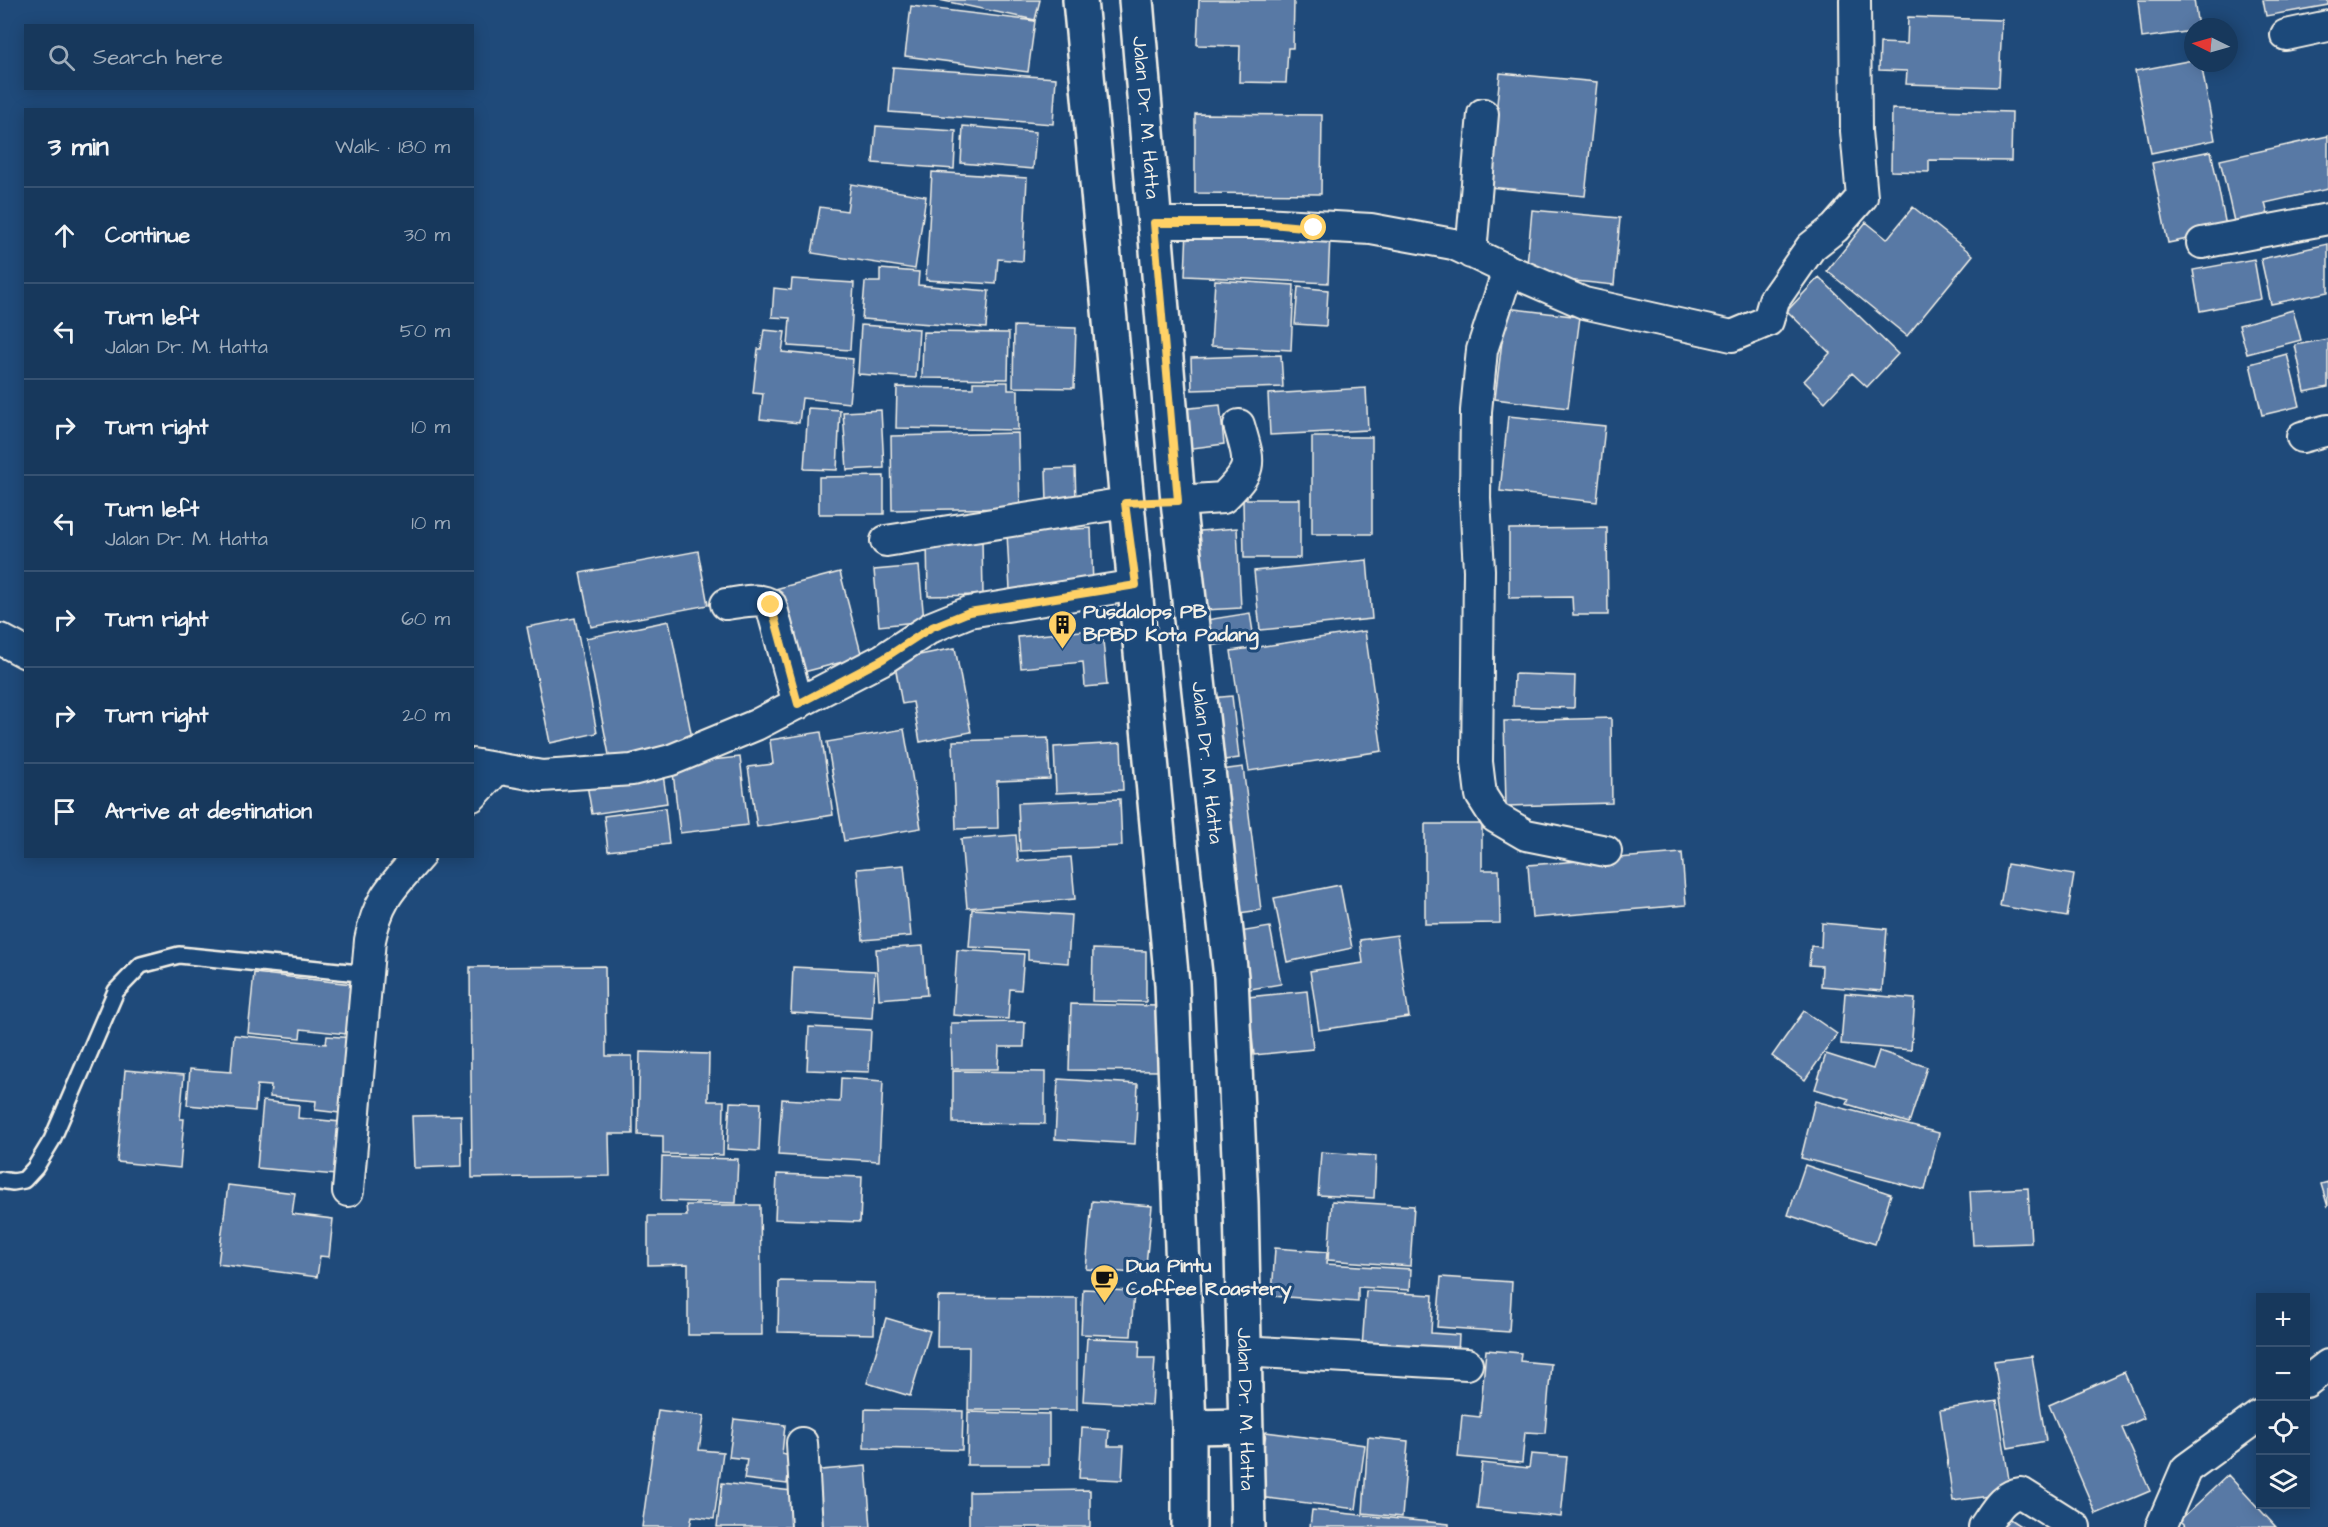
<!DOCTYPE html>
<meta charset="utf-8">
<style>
:root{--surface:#17385c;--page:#203f62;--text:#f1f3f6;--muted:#9eacbb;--line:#365272}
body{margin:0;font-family:"Architects Daughter",sans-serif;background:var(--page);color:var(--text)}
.controls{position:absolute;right:18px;bottom:18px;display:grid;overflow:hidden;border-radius:0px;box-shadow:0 3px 15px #0003}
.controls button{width:54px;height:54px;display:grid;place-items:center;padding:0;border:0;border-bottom:2px solid var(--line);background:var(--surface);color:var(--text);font:30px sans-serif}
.compass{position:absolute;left:2184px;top:18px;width:54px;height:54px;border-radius:50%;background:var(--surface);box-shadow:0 3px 15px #0003;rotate:275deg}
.stop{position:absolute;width:18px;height:18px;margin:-14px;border:4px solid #ffd166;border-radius:50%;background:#fff}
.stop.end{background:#ffd166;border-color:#fff;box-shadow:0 2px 6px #0008}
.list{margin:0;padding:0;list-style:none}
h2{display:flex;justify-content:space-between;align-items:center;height:78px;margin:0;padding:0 24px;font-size:26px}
h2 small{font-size:20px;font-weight:400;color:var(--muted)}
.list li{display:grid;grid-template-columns:39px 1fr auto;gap:18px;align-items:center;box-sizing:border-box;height:96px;padding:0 24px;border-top:2px solid var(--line)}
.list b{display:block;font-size:22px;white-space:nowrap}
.list p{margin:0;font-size:20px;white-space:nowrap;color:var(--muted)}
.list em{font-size:20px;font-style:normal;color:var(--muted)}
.icon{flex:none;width:33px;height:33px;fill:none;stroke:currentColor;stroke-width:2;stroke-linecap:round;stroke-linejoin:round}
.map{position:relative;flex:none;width:2328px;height:1527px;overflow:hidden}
.search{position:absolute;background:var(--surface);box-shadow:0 3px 15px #0003;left:24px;top:24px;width:450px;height:66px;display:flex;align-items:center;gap:15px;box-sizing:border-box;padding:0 21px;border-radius:0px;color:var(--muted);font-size:22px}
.panel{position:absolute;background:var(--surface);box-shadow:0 3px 15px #0003;left:24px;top:108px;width:450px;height:750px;border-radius:0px}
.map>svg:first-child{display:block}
.building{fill:#5979a5;stroke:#f4f1e8;stroke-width:1.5}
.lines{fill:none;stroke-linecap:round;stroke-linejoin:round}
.lane-casing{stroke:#f4f1e8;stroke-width:20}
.street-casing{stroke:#f4f1e8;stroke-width:34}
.secondary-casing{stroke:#f4f1e8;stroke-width:38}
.lane{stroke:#1f4a7a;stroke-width:15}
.street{stroke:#1f4a7a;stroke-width:30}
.secondary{stroke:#1f4a7a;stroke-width:33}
.route{stroke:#ffd166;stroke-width:8}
.labels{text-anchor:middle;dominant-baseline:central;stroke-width:6;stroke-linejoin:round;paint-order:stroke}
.street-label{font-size:20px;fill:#f4f1e8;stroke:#1f4a7a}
.poi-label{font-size:20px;font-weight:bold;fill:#f4f1e8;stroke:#1f4a7a;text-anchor:start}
</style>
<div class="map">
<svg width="2328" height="1527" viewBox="0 0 2328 1527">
<rect width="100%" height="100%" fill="#1f4a7a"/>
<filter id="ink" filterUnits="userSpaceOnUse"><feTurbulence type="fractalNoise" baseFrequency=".0167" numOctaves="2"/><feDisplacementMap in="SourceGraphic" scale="12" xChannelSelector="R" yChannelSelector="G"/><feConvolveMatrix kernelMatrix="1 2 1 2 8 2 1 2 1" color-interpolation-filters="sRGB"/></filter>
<g filter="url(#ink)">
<!-- building -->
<path class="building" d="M939,0H1040L1035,20Z
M1199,0H1294L1293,48H1288L1286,83L1239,82L1240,46L1197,45Z
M2138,0H2194L2198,27H2193V31L2142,38Z
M2263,0H2328V5L2266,16Z
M911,6L1035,21L1028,72L905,56Z
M1908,17L2002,20L1999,87L1906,84L1907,71L1879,70L1880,43L1907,44Z
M2193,60V63H2201L2215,140L2151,153L2135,71Z
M893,67L1056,78L1053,124L889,112Z
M1500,73L1597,82L1585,196L1489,187Z
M1892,109L2012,112L2011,161L1929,160V172L1891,171Z
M1195,114L1322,115L1321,194L1195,193Z
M876,126L956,131L954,169L873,163Z
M963,126L1036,132L1033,169L961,163Z
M2328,136V189L2265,203L2269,219L2235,226L2220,160Z
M2211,151L2227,231L2168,243L2152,163Z
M932,172L1027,178L1023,261L998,259L996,284L926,280Z
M851,184L926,196L915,269L812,253L820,207L847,211Z
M1913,207L1973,255L1907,336L1827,271L1866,222L1887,239Z
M1532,210L1620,218L1614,285L1526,276Z
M1187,229L1330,235L1328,283L1185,276Z
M2328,244V292L2271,304L2261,259Z
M2254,259L2261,299L2200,311L2193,270Z
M880,269L919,272L918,285L989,291L986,328L862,319L865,282H880Z
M1819,277L1898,354L1867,387L1852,373L1825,402L1804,381L1830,353L1787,311Z
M792,279L854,283L850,350L788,346L790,318L772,317L774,288L791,290Z
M1215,280L1294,285L1291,350L1211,346Z
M1298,287L1328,290L1326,326L1295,324Z
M1506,308L1580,317L1568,408L1495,399Z
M2293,310L2301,340L2247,354L2239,325Z
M861,325L919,329L916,378L858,374Z
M1014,326L1076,328L1074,388L1013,387Z
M764,330L785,332L782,352L853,359L849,403L802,398L799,423L760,419L763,394L753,393L758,349H761Z
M923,332L1009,333L1008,379L922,378Z
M2328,339V387L2305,392L2295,345Z
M2287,354L2300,406L2262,415L2250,364Z
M1281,355L1283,387L1192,390L1191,358Z
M973,382H1008V390H1018V430L896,428L897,387L973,388Z
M1366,388L1368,430L1270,435L1268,394Z
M1220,405L1224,444L1185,449L1180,409Z
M808,408L840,410L837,470L804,469Z
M881,410L884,468L847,470L843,412Z
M1508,416L1605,426L1597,502L1500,491Z
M1018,433L1020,508L892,510L891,436Z
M1312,437H1372V534H1312Z
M1075,468L1076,502L1047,503L1046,469Z
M884,476V514H819V477Z
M1243,499H1300V558H1244Z
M1091,528L1093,586L1010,590L1007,533Z
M1237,528L1241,608L1204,610L1200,531Z
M1607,528L1608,615H1573L1572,597L1509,598V529Z
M982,539L983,595L928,596L927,540Z
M698,551L708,605L591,627L580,573Z
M1367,560L1372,619L1260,630L1254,571Z
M919,566L924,621L879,626L874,570Z
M840,572L862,657L796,674L775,589Z
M1250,613L1254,639L1204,647L1200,621Z
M575,618L597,733L550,743L527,627Z
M669,621L693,743L610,760L586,638Z
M1102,629L1107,685L1085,687L1083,662L1021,668L1018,637Z
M1365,631L1382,751L1249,771L1231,651Z
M955,648L971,732L920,742L913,702L902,704L894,660Z
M1514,674L1575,676L1574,708L1513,706Z
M1232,696L1239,758L1217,761L1211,698Z
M1611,718L1612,803L1506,806L1504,721Z
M904,729L921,828L844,841L827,742Z
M821,732L833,815L757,827L748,767L773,764L770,740Z
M1048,738L1050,779L997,781L998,828L956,829L953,741Z
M1121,743L1123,790L1056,793L1054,747Z
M740,757L748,825L680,833L672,764Z
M1243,767L1261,910L1239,913L1221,770Z
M663,774L667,803L592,814L587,785Z
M1120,799L1122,846L1020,851L1018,803Z
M665,808L669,844L608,851L604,816Z
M1425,824H1482V870H1499L1500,923L1425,924Z
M1016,835L1018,861L1071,857L1075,899L967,908L961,839Z
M1682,853L1686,905L1532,918L1528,865Z
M2007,864L2074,875L2067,917L2000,906Z
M904,865L911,936L863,940L857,869Z
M1340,885L1352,948L1287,962L1274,898Z
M972,909L1071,915L1068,963L1028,960V950L969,947Z
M1822,923L1887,929L1882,991L1821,986L1822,966L1809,965L1811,946L1821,947Z
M1270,927L1281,984L1245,990L1233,933Z
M1397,935L1409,1017L1319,1030L1310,971L1363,963L1360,940Z
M923,946L927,995L879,999L876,949Z
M1093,949L1146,951V1002L1092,1001Z
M957,950L1024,954L1021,990L1010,989L1008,1019L953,1015Z
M605,966L606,1056H632L633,1134H609L610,1176L472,1178L470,967Z
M793,967L875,971L872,1018L791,1013Z
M254,973L361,985L356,1035L301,1029L300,1038L248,1033Z
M1307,991L1313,1049L1254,1055L1248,997Z
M1845,993L1915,999L1911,1050L1841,1044Z
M1071,1004L1159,1006L1158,1071L1069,1070Z
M1804,1011L1837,1034L1805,1080L1772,1056Z
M1025,1022L1024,1047H999L998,1069H952L951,1023Z
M809,1027L871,1030L869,1072L807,1070Z
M234,1035L326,1044L327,1036L355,1038L348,1114L315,1110L316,1101L270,1097L271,1086L257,1085L255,1111L187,1105L190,1069L231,1072Z
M1879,1051L1927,1067L1909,1123L1847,1104L1849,1099L1815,1089L1826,1054L1873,1069Z
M640,1052L709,1054L708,1101H724L723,1155L663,1154V1136L638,1135Z
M125,1070L184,1075L180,1119H184L180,1168L117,1162Z
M953,1071L1045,1072V1124L953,1123Z
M841,1078L883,1081L879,1161L778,1155L782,1099L840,1102Z
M1058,1079L1138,1084L1135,1144L1055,1139Z
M263,1101L299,1105L298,1118L341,1122L336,1175L257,1168Z
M1815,1101L1939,1133L1925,1190L1801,1158Z
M730,1102L761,1103L759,1151L727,1149Z
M461,1115L462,1166L414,1168L412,1116Z
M1321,1152L1376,1156L1374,1198L1318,1195Z
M662,1157L738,1159L736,1203L661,1201Z
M1805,1165L1891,1194L1875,1244L1788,1215Z
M777,1174L862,1177L860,1222L775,1219Z
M2328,1182V1207L2321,1184Z
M228,1185L295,1193L292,1214L333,1219L329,1257L320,1256L317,1277L218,1264Z
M2028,1188L2031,1243L1973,1245L1970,1191Z
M1092,1201L1152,1206L1145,1274L1086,1269Z
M1332,1201L1414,1206L1410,1266L1328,1260Z
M686,1205H760L762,1335H688V1264L648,1265V1216H687Z
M1275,1248L1327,1252L1326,1264L1411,1269L1410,1290L1358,1287V1302L1272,1296Z
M1441,1277L1512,1282L1509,1332L1437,1327Z
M779,1281L875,1283L874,1334L778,1332Z
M1083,1289L1134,1291L1131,1336L1081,1334Z
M1366,1291L1433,1295L1431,1333L1459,1335L1458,1354L1362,1348Z
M938,1297L1077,1298V1410H968L969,1347H937Z
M886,1318L930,1331L910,1396L867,1383Z
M1087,1338L1140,1340L1139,1358H1155L1152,1405L1083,1401Z
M1486,1350L1521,1353L1520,1361L1551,1364L1545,1433L1525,1432L1522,1463L1458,1457L1462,1415L1480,1417Z
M2032,1356L2046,1441L2008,1448L1994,1361Z
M2124,1372L2144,1418L2122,1428L2150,1491L2096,1514L2049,1405Z
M1997,1401L2011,1493L1953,1501L1940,1410Z
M865,1409L963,1411L962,1450L864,1448Z
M658,1410L704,1416L699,1450L723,1452L714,1519L692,1516L690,1527H642Z
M968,1412L1049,1414V1465H967Z
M734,1419L785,1425L782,1454L790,1456L787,1484L744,1479L747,1459L729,1457Z
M1082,1428L1109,1430L1108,1446H1124L1122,1480L1079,1478Z
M1266,1432L1365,1445L1356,1509L1258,1497Z
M1368,1437L1408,1441L1402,1517L1363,1513Z
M1531,1454L1567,1457L1561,1517L1477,1508L1482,1463L1529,1468Z
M866,1466L871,1527H815L810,1471Z
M2228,1475L2276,1527H2187L2180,1520Z
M722,1483L801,1492L797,1527H717Z
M1090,1490V1527H969V1492Z
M1312,1510L1449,1524V1527H1310Z
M2008,1518L2022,1527H2003Z"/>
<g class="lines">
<defs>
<path id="lane" d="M0,1180L13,1182L24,1180L35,1168L52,1140L116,991L141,965L179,955L369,974"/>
<path id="street" d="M2286,35L2328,26
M1154,223H1261L1371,229L1453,244L1508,270L1482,350L1476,411L1475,498L1479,570L1477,762L1481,795L1495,817L1526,835L1606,851
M2202,243L2328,219
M1471,253L1483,114
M1508,270L1584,303L1732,336L1768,321L1774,300L1811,247L1835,228L1862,197L1856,131L1855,0
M2302,437L2328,430
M1178,501L1223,498C1253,468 1251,466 1239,425
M886,541L1125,503
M726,604C739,603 760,596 771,605L798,704
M0,639L26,653
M472,764L542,776L632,770L671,760L756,725L883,659L932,627L969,612L1136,585
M472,796L497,769
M348,1191L370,940C378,899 392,887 419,856
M1242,1351L1467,1364
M2306,1382L2328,1365
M802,1443L807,1527
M1984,1527C1994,1513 2002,1495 2021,1493L2075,1527
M2161,1527L2186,1469L2260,1415"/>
<g id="secondary">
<path d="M1080,0L1172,984L1189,1427V1527"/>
<path id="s1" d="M1136,0L1178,501L1231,977L1241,1202L1248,1527"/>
<path d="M1189,1427L1245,1426"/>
</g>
</defs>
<!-- lane casing -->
<use href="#lane" class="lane-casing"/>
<!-- street casing -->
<use href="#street" class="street-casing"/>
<!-- secondary casing -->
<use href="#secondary" class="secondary-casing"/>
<!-- lane -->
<use href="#lane" class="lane"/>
<!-- street -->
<use href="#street" class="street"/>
<!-- secondary -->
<use href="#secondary" class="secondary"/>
</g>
</g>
<g class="lines" filter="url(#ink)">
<!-- route -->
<path class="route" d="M771,605L798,704L883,659L932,627L969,612L1136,585L1125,503L1178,501L1154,223H1261L1314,228"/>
</g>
<!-- icons -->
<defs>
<symbol id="building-pin" viewBox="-11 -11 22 30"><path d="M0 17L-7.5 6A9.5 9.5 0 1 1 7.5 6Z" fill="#ffd166" stroke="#1f4a7a"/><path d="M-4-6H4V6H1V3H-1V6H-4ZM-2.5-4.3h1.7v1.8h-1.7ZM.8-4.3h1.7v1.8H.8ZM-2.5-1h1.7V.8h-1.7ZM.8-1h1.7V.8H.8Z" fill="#111"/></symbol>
<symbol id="cafe-pin" viewBox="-11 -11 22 30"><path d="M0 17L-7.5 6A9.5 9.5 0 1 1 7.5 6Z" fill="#ffd166" stroke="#1f4a7a"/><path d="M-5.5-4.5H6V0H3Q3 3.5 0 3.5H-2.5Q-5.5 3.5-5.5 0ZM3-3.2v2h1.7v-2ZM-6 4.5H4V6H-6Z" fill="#111"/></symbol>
</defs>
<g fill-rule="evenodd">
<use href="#building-pin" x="1046" y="608" width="33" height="45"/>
<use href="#cafe-pin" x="1088" y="1262" width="33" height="45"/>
</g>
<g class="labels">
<!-- street labels -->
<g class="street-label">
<text stroke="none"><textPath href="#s1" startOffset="118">Jalan Dr. M. Hatta</textPath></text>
<text stroke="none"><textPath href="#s1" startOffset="766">Jalan Dr. M. Hatta</textPath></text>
<text stroke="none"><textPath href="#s1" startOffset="1414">Jalan Dr. M. Hatta</textPath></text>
</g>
<!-- poi labels -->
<g class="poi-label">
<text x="1083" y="612">Pusdalops PB<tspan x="1083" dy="23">BPBD Kota Padang</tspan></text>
<text x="1126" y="1266">Dua Pintu<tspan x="1126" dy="23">Coffee Roastery</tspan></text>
</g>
</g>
</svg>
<div class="controls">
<button>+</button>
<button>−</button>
<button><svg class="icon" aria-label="locate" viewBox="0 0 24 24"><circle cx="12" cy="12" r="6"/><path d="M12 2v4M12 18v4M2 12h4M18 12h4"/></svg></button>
<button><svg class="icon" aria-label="layers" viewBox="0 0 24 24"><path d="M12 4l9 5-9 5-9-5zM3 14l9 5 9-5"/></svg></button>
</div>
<svg class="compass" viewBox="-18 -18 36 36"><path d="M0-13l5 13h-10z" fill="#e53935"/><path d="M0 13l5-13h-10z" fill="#9eacbb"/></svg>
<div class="stop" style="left:1314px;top:228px"></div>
<div class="stop end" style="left:771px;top:605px"></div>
<div class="search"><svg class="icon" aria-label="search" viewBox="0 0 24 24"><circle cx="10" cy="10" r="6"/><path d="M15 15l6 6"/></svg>Search here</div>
<section class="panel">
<h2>3 min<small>Walk · 180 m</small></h2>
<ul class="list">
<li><svg class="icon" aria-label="ahead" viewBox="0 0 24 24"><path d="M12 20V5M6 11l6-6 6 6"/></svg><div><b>Continue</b></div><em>30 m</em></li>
<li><svg class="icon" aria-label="left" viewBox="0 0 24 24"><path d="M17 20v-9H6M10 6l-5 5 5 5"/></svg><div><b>Turn left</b><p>Jalan Dr. M. Hatta</p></div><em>50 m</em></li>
<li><svg class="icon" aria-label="right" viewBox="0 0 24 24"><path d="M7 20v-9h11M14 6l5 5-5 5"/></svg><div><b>Turn right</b></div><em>10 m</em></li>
<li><svg class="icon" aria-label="left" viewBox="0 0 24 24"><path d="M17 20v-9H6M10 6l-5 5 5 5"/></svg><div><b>Turn left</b><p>Jalan Dr. M. Hatta</p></div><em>10 m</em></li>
<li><svg class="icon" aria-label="right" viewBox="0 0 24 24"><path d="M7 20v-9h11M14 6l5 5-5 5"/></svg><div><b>Turn right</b></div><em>60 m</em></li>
<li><svg class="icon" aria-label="right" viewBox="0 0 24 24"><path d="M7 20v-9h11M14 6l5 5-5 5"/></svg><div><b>Turn right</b></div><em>20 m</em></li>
<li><svg class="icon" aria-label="arrive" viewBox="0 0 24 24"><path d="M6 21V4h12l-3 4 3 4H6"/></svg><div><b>Arrive at destination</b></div></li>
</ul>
</section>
</div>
